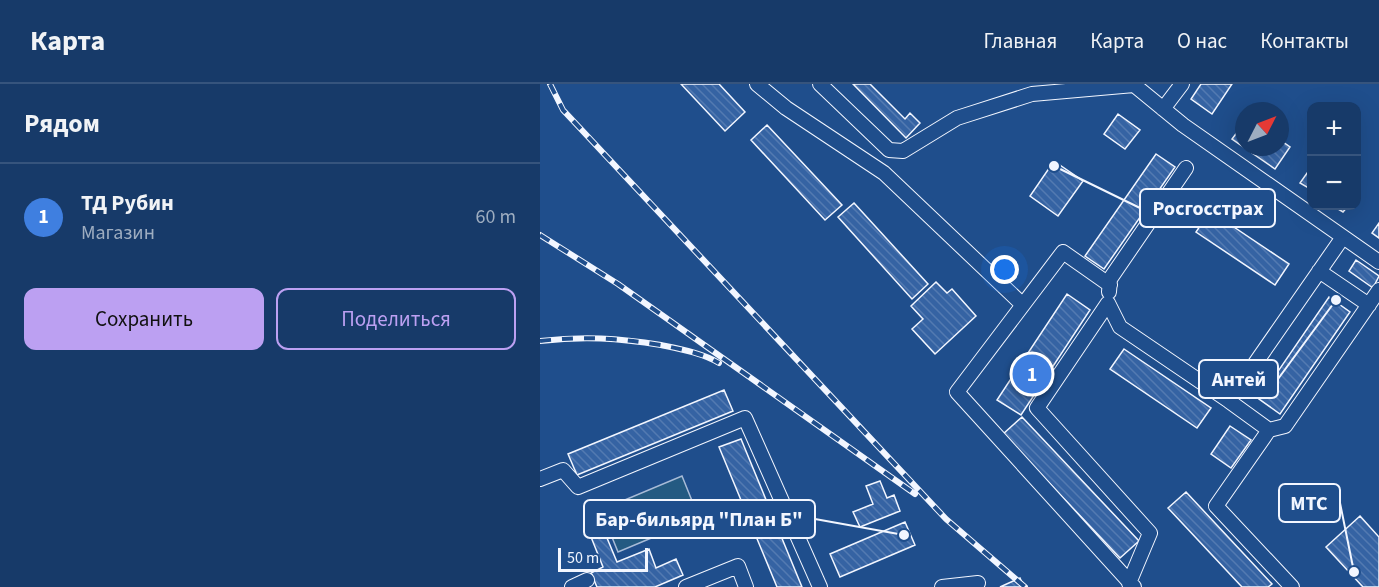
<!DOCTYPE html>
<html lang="ru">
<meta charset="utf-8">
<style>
:root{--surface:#173a69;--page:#244571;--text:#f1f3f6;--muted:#9eadc0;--line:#36547d;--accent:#bca0f2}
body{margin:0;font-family:"Source Sans 3",sans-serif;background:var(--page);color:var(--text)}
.controls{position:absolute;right:18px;top:18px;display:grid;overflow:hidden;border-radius:12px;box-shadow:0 6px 24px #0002}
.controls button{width:54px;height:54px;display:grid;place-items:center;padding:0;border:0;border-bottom:2px solid var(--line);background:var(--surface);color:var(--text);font:30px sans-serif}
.compass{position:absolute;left:695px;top:18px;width:54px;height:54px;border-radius:50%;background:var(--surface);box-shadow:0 6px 24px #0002;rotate:48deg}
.scale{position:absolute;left:18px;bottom:15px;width:90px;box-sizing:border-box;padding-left:6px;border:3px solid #f2f6ff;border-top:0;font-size:16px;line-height:21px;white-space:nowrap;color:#f2f6ff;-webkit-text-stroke:4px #1f4e8c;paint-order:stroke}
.you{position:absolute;left:465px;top:186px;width:21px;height:21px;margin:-15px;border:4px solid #fff;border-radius:50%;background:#1a73e8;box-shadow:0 0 0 9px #1a73e833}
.badge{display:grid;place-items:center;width:39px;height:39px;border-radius:50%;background:var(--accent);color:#fff;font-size:20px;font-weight:700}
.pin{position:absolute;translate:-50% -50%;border:3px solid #fff;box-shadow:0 2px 6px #0006}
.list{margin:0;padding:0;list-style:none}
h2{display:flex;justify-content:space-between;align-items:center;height:78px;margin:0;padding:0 24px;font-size:26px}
h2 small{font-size:20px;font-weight:400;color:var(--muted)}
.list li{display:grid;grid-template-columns:39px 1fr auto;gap:18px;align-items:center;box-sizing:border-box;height:108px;padding:0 24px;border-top:2px solid var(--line)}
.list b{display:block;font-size:22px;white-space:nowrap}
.list p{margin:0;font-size:20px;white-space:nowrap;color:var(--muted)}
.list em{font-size:20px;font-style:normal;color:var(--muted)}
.actions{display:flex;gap:12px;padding:18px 24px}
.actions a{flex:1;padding:14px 0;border:2px solid var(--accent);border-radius:12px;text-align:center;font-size:21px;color:var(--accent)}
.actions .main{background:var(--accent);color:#111}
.map{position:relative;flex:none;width:839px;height:503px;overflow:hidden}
header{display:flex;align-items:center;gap:36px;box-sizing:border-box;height:84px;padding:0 30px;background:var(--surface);border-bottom:2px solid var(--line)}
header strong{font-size:28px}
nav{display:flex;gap:33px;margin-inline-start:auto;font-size:21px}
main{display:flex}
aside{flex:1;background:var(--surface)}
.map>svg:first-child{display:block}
.grass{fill:#245a82;stroke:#a8bbd7;stroke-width:1.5}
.building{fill:url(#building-back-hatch);stroke:#f2f6ff;stroke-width:1.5}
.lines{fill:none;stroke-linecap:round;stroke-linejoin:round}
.minor-casing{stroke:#f2f6ff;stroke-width:16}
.minor{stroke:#1f4e8c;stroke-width:14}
.rail-casing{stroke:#f2f6ff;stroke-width:6}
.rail{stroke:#1f4e8c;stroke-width:4;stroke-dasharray:11;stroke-linecap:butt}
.leader{fill:none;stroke:#f2f6ff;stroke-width:2}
.callout-dot{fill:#f2f6ff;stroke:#1f4e8c;stroke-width:2}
.callout{fill:#1f4e8c;stroke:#f2f6ff;stroke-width:2}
.callout-label{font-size:20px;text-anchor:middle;font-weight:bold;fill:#f2f6ff}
</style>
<header>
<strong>Карта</strong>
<nav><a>Главная</a><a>Карта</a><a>О нас</a><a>Контакты</a></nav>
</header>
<main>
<aside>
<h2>Рядом<small></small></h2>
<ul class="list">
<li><span class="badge" style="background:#3f7fe0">1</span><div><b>ТД Рубин</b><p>Магазин</p></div><em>60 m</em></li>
</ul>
<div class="actions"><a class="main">Сохранить</a><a>Поделиться</a></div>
</aside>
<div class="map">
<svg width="839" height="503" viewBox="0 0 839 503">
<defs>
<pattern id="building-back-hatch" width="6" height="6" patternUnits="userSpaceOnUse" patternTransform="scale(1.5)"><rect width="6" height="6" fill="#3563a3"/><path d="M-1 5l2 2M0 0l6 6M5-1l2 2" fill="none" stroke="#537ab1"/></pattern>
</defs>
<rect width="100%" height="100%" fill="#1f4e8c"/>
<!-- grass -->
<path class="grass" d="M142,392L159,434L78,468L61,426Z"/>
<!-- building -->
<path class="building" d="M141,0H179L205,28L185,47Z
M313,0H330L365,35L370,29L380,39L366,54Z
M661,0H692L672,30L651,15Z
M578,30L600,46L585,65L564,50Z
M704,39V63H740V56L750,63L735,85L692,55Z
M227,41L302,121L285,136L211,56Z
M616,70L635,83L564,185L545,172Z
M514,77L543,97L518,132L490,112Z
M772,82V106L760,99Z
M314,119L388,200L372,215L298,133Z
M793,122H808L803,128Z
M670,127L749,180L735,201L656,148Z
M839,139V154L832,149Z
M816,176L839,192L833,204L809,187Z
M396,198L407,209L412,205L436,232L395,270L372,245L383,235L371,222Z
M527,210L550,226L481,331L457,316Z
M789,213L810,228L740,330L719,315Z
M584,265L671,324L657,344L570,285Z
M184,306L193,327L37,391L28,370Z
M482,333L599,457L580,474L463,350Z
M690,342L711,356L691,384L671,370Z
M201,355L262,503H237L179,363Z
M340,397L347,414L354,411L360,427L320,443L313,428L333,420L326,402Z
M646,408L732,500L728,503H702L628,424Z
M820,432L839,453V503H823L786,463Z
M365,438L375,461L300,493L290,470Z
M62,442L77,478L109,465L116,484L136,475L143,491L115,503H57L51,489L63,483L49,448Z
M480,494L484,503H460Z"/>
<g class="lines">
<defs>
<path id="minor" d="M217,0L246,24L344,89L483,221
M280,0L349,66L363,67L417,34L492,10L594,1
M593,0L643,41L839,178
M623,25L642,0
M779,187L829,221
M570,201L523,168L417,308L594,503
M569,208L570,195L646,84
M689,317L729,346L676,422L752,503
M729,346L745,342L839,206
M0,395L23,386L38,403L205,334L280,503
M589,499L610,449L497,324L568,219L580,243L689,317L803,153
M32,503L47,496
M146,503L198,482L206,503
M402,503L438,499"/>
</defs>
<!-- minor casing -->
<use href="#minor" class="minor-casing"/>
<!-- minor -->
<use href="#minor" class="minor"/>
<defs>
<path id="rail" d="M10,0L23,26L406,435L485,503
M0,151L78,200L375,410
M0,257C44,252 78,254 121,261C140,265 162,269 179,279"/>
</defs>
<!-- rail casing -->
<use href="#rail" class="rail-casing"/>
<!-- rail -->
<use href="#rail" class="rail"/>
</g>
<!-- callouts -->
<path class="leader" d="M514 82L600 124M796 216L738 295M814 488L800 419M364 451L275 435"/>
<g class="callout-dot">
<circle cx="514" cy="82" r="6"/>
<circle cx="796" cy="216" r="6"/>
<circle cx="814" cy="488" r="6"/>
<circle cx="364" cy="451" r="6"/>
</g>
<g class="callout">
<rect x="600" y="105" width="135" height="38" rx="6"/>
<rect x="659" y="276" width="79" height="38" rx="6"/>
<rect x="739" y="400" width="61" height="38" rx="6"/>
<rect x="44" y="416" width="231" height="38" rx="6"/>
</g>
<g class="callout-label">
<text x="668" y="131">Росгосстрах</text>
<text x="699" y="302">Антей</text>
<text x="769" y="426">МТС</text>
<text x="159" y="442">Бар-бильярд "План Б"</text>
</g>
</svg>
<div class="controls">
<button>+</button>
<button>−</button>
</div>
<svg class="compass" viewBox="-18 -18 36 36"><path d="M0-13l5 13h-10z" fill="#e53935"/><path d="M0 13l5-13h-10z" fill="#9eadc0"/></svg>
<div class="scale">50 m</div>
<div class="you"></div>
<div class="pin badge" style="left:492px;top:290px;background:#3f7fe0">1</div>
</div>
</main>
